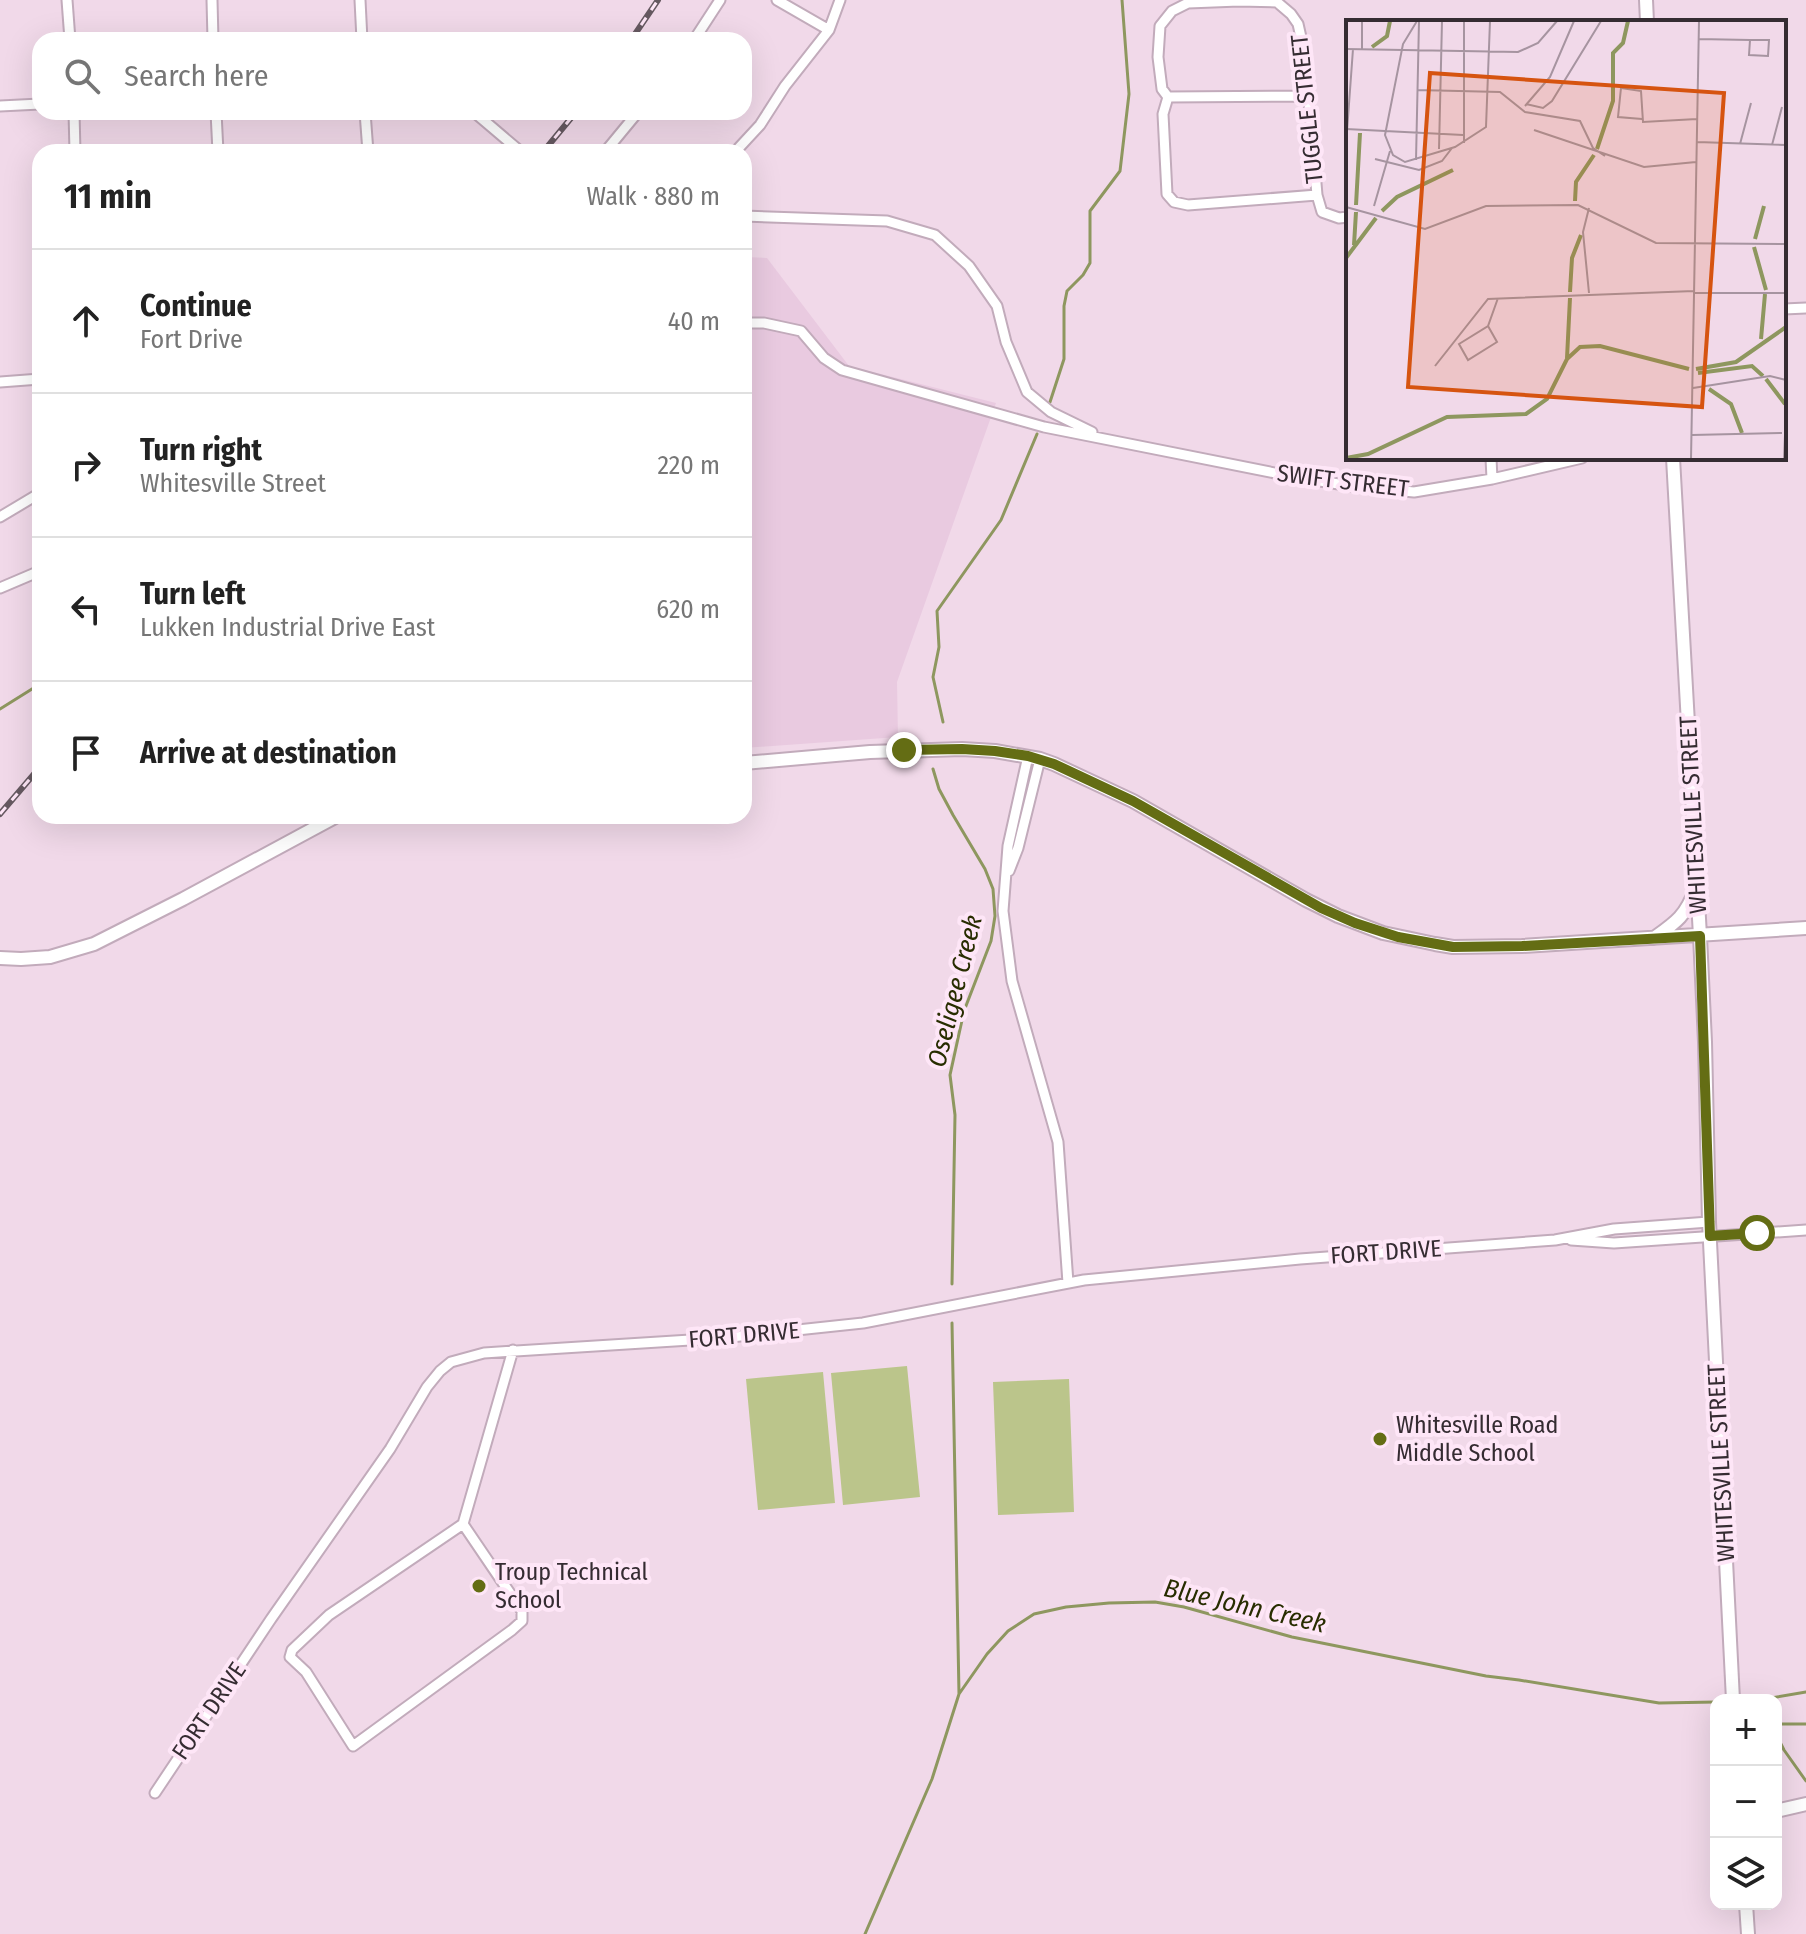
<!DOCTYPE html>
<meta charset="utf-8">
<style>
:root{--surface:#fff;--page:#f2f2f2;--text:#222;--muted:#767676;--line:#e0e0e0}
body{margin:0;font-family:"Fira Sans Condensed",sans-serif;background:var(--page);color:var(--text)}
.controls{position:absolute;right:24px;bottom:24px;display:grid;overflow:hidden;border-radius:16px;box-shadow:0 8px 32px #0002}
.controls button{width:72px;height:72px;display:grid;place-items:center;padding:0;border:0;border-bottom:2px solid var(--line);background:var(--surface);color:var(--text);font:40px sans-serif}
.stop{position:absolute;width:24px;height:24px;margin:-18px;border:6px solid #646d14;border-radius:50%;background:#fff}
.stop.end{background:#646d14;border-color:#fff;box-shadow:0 2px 8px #0008}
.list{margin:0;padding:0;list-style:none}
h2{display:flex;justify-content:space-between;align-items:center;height:104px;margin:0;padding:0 32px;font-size:34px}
h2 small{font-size:26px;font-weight:400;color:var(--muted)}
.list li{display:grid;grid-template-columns:52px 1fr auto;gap:24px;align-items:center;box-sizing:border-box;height:144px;padding:0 32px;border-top:2px solid var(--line)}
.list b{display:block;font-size:30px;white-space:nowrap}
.list p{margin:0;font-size:26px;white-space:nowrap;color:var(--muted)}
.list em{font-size:26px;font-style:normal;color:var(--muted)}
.icon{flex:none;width:44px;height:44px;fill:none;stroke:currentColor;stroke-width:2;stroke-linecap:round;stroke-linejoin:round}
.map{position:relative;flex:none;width:1806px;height:1934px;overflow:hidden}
.search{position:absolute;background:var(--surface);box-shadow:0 8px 32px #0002;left:32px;top:32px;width:720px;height:88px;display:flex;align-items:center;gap:20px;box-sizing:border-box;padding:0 28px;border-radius:24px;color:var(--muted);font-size:30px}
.panel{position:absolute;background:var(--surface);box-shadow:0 8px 32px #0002;left:32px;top:144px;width:720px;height:680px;border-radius:24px}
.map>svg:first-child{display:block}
.built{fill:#e9cae0}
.green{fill:#bbc58b}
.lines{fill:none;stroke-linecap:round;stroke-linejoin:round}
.stream{stroke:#8e975f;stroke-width:3}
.street-casing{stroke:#c2abbb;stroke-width:13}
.secondary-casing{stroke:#c2abbb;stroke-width:16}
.street{stroke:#fff;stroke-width:9}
.secondary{stroke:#fff;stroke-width:12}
.rail-casing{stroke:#665961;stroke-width:6}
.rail{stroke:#fee6f7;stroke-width:3;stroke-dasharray:9;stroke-linecap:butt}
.route{stroke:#646d14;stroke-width:10}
.poi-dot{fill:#646d14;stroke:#fee6f7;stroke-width:3}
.labels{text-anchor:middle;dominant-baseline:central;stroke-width:8;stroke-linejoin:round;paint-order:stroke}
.street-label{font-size:24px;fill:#352c32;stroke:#fee6f7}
.poi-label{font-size:24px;fill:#352c32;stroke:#fee6f7;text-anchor:start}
.water-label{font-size:26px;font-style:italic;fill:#282d00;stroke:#fee6f7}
.inset-river{fill:none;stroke:#8e975f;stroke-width:4}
.inset-road{fill:none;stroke:#a694a0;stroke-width:2}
.view{fill:#d65410;fill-opacity:0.15;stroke:#d65410;stroke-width:4}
.inset-edge{fill:none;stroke:#352c32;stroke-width:4}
</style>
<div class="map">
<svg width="1806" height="1934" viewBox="0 0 1806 1934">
<rect width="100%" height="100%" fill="#f1d9e9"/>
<!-- built -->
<path class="built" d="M744,257L767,258L849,366L996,403L897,682L898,737L744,748Z"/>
<!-- green -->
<path class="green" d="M907,1366L920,1497L843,1505L831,1373Z
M823,1372L835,1503L758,1510L746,1379Z
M1069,1379L1074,1512L998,1515L993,1382Z"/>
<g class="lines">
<!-- stream -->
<path class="stream" d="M1050,402L1064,359V306L1067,291L1083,275L1090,263V211L1120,171L1129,94L1122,0
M0,709L40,684
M943,722L933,677L939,647L937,611L1001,520L1037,434
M933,769L939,789L953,815L985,869L993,889L995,916L991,941L964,1011L950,1075L955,1115L952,1284
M952,1323L959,1694
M1744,1700L1765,1699L1806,1692
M1776,1724H1806
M1776,1734L1784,1750L1806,1781
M865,1934L932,1779L959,1694L987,1654L1008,1631L1034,1614L1066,1607L1109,1603L1155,1602L1184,1607L1292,1637L1486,1676L1519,1680L1659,1703L1716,1702"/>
<defs>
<path id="street" d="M67,0L70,40
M212,0L213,40
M360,0L362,40
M777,0L829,30
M694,40L720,0
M1168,97L1308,96
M0,106L40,104
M74,112L75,152
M216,112L218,152
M365,112L368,152
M474,112L521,152
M605,152L638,112
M735,152L760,125L785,86L829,30L840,0
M1317,195L1188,205L1174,202L1167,194L1163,114L1168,97L1162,89L1158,57L1160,26L1172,11L1188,3L1239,1L1277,2L1291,14L1298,24L1305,55L1317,195L1322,212L1339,218L1348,217
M744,216L887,221L935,235L969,266L997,306L1006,342L1027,392L1051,412L1092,432
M1784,309L1806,308
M744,323H764L801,331L824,358L842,370L1044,427L1295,477L1351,486L1414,492L1492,479L1582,458
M0,382L40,379
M1491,458L1492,479
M0,517L40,493
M0,588L40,571
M1028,756L1008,846L1003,911L1012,981L1058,1142L1068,1283
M1009,871L1018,848L1040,759
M1571,1240L1614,1243L1806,1230
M463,1524L522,1611V1621L512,1630L353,1746L306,1672L290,1657L292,1650L329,1615L463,1524L513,1350
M155,1793L271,1619L390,1449L427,1387L440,1371L451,1362L484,1353L722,1338L863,1323L1084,1280L1300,1259L1555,1240L1614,1229L1709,1222"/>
<path id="secondary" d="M1646,0L1647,22
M1673,458L1700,936L1705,1042L1709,1222L1733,1700
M744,763L870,752L962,749L995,751L1040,759L1054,764L1133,801L1306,900L1338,916L1383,933L1435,944L1453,947L1522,946L1806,928
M1654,938C1675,923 1686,916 1695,890
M0,958L21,959L50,957L94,944L183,899L337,816
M1776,1811L1806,1804
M1746,1904L1748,1934"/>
</defs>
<!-- street casing -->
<use href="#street" class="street-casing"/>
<!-- secondary casing -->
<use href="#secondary" class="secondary-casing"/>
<!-- street -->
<use href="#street" class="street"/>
<!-- secondary -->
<use href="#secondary" class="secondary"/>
<defs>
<path id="rail" d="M631,40L658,0
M543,152L576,112
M0,814L40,767"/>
</defs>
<!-- rail casing -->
<use href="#rail" class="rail-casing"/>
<!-- rail -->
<use href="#rail" class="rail"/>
</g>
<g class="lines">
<!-- route -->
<path class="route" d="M904,750L962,749L995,751L1028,756L1054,764L1133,801L1321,908L1355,923L1398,937L1453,947L1522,946L1700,936L1710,1236L1757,1233"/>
</g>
<!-- markers -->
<g class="poi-dot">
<circle cx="1380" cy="1439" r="8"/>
<circle cx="479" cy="1586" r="8"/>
</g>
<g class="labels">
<!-- street labels -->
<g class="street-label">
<text transform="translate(1307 109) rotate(-96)">TUGGLE STREET</text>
<text transform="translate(1343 481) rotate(7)">SWIFT STREET</text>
<text transform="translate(1693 815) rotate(-93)">WHITESVILLE STREET</text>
<text transform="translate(1386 1252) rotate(-4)">FORT DRIVE</text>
<text transform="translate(744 1335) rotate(-5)">FORT DRIVE</text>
<text transform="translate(1721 1463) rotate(-93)">WHITESVILLE STREET</text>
<text transform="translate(209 1711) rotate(-56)">FORT DRIVE</text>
</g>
<!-- poi labels -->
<g class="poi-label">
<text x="1396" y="1425">Whitesville Road<tspan x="1396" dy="28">Middle School</tspan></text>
<text x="495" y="1572">Troup Technical<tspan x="495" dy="28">School</tspan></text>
</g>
<!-- water labels -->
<g class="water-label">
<text transform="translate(955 991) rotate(-76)">Oseligee Creek</text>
<text transform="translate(1245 1606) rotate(13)">Blue John Creek</text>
</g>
</g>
<!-- overview -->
<g transform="translate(1346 20)">
<rect width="440" height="440" fill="#f1d9e9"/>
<path class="inset-river" d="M26,27L41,16L44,1M251,129L267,81V33L277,23L282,1M229,181L230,162L248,135M10,185L14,113M36,191L51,177L107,150M409,219L418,186M8,225L10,192M408,227L420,270M0,238L30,198M224,272L226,238L235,215M415,319L419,274M221,338L224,278M350,349L390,342L440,307M352,353L406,346L417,356M420,359L439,384M363,369L385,384L396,413M0,438L22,434L101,397L180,394L201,379L221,339L234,327L254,326L343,349"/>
<path class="inset-road" d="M16,1V30M71,1L57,24L39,115L47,135L59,142L109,127L140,107L144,1M118,1V123M352,19L404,20H423L422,36L403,35L404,20M0,29L172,32L192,23L211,1M71,70L154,72L179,92L234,101L247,128L259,136M180,84L197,88L206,81L255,1M179,86L204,57L228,1M296,99L272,97L275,68L295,71L297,102L351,99M0,109L117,115M188,110L298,147L350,142M351,122L440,125M394,124L405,83M0,125L7,29M426,125L436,87M93,129L96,1M29,139L73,150L96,141L106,128M70,140L73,1M28,186L44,131M0,187L79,209L140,186L232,185L310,223L440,224M243,188L237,212L243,273M348,273H440M142,306L151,322L122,340L113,324L142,306L152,278M89,346L142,279L348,271M347,368L424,356L440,360M346,415L436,413M345,439L353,1M438,439L440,391"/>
<path class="view" d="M84,53L378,73L356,387L62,367Z"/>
<rect width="440" height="440" class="inset-edge"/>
</g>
</svg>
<div class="controls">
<button>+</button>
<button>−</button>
<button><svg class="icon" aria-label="layers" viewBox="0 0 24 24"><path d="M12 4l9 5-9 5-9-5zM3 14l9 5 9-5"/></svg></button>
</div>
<div class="stop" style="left:1757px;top:1233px"></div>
<div class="stop end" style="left:904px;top:750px"></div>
<div class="search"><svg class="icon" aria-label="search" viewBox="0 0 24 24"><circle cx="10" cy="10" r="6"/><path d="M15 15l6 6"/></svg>Search here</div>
<section class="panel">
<h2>11 min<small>Walk · 880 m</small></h2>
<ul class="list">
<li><svg class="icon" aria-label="ahead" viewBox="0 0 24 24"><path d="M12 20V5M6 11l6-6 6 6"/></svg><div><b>Continue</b><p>Fort Drive</p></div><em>40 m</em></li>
<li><svg class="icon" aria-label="right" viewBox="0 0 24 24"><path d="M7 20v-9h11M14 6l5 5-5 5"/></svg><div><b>Turn right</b><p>Whitesville Street</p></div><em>220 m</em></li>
<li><svg class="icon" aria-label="left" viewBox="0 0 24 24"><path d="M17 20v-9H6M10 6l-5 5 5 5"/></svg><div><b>Turn left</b><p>Lukken Industrial Drive East</p></div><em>620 m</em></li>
<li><svg class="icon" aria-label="arrive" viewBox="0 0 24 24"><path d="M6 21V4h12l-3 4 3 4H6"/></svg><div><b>Arrive at destination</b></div></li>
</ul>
</section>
</div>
